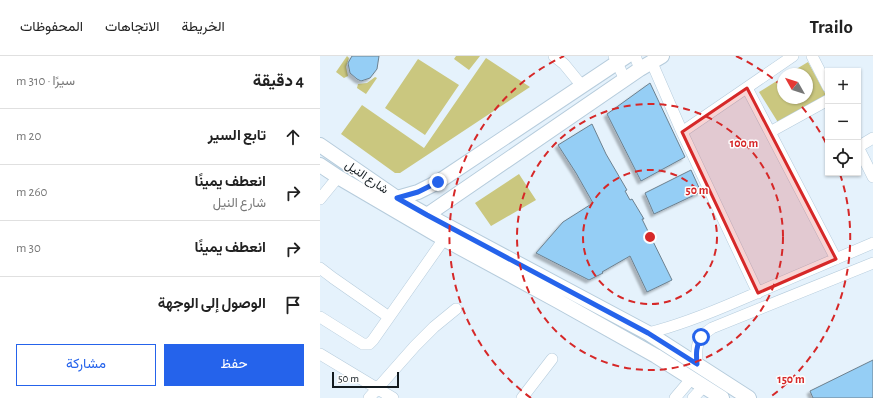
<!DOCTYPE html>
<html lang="ar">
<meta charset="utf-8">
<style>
:root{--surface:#fff;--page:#f2f2f2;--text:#222;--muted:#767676;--line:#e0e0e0;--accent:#2563eb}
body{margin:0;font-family:"Alegreya Sans",Vazirmatn,sans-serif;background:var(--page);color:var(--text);direction:rtl}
.controls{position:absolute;right:12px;top:12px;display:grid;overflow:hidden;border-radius:0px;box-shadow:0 1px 3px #0004}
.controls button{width:36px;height:36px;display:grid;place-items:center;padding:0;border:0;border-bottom:1px solid var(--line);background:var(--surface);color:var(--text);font:20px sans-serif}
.compass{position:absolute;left:457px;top:12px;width:36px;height:36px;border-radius:50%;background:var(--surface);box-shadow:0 1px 3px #0004;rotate:309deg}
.scale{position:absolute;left:12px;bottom:10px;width:67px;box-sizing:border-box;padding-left:4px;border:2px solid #131b20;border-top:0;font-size:11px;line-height:14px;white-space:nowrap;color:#131b20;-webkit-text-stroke:3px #fdfdfd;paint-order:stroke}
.stop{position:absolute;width:12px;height:12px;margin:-9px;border:3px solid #2563eb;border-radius:50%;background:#fff}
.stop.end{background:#2563eb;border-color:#fff;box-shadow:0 1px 4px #0008}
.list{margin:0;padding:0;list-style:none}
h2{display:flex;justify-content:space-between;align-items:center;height:52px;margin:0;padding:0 16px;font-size:17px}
h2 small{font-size:13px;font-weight:400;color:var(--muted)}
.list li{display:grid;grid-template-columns:26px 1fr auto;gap:12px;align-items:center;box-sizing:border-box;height:56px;padding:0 16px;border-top:1px solid var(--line)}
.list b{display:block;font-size:15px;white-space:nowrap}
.list p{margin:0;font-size:13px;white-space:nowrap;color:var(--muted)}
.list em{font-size:13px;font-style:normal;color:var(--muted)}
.actions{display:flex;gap:8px;padding:12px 16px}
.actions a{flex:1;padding:9px 0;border:1px solid var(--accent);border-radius:0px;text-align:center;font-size:14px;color:var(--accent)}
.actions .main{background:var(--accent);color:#fff}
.icon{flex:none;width:22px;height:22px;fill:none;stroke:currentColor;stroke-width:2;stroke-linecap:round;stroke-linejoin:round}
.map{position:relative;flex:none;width:553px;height:342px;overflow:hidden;direction:ltr}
header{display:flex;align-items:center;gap:24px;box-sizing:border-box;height:56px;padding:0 20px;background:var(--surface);border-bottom:1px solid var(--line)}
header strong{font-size:19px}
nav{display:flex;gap:22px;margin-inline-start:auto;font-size:14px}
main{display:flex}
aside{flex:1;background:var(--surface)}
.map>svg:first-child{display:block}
.green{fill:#cac77f}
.building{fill:#95cef5;stroke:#6d818f;filter:url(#shadow)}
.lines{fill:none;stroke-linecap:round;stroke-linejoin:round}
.minor-casing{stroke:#b6ccdc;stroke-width:12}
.major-casing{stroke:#b6ccdc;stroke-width:16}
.minor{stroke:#fff;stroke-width:11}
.major{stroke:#fff;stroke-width:14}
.route{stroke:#2563eb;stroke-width:5}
.marked{fill:#d62828;fill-opacity:0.2;stroke:#d62828;stroke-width:3;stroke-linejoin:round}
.ring{fill:none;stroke:#d62828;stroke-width:2;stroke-dasharray:7 5}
.labels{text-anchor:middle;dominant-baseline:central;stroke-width:3;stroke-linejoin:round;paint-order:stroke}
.street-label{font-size:12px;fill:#131b20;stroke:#fdfdfd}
.centre{fill:#d62828;stroke:#fdfdfd;stroke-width:2}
.ring-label{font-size:12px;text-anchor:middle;font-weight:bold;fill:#d62828;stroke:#fdfdfd;stroke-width:3;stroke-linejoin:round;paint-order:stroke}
</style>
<header>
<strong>Trailo</strong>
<nav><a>الخريطة</a><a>الاتجاهات</a><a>المحفوظات</a></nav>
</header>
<main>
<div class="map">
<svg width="553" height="342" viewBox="0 0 553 342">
<defs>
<filter id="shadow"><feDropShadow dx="-3" dy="3" stdDeviation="1" flood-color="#0004"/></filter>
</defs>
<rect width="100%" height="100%" fill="#e5f2fc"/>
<!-- green -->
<path class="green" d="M27,0L29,2L26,11L28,20L24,22L16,16Z
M136,0H160L149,14L134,3Z
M166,2L210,31L80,117H75L21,78L42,49L104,92Z
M98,3L139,29L105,79L65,52Z
M488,6L507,41L459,68L439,36L463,21V42H487V18H468Z
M55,21L57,22L46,38L37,32L38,28L47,27Z
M199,118L216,144L171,170L155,147Z"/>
<!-- building -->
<path class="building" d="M32,0H59L57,13L50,22L41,25L37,23L30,17L28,7Z
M330,27L365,101L321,125L287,58Z
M272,68L286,98L307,134L305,135L310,144L312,143L324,163H322L352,224L327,236L310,200L282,216L283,217L269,224L216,197L243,166L273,147L256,117L238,89Z
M371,114L381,136L334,158L325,137Z
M553,304V342H493L490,335Z"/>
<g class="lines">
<defs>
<path id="minor" d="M234,0L244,8L262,30
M294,0L305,24
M315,0L320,13
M492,0L508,31
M332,7L362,76L438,237
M427,32L516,203
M362,76L473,0
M450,76L508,44
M538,91L553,121
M538,91L553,82
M0,143L18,121
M0,212L13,222L69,261
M0,261L43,288H49L53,284L124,183
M328,277C361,269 390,257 420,244C465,225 509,206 553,187
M0,298L73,342
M377,308C376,291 376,282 392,272L553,207
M49,342L95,290L114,271L136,253
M202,342L232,303
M355,342L372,322
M373,342L384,330"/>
<path id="major" d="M0,89L77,142L107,159L328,277L429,342
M0,109L18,121L124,183L238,245L336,300L402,342
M77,142L98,136L118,126L307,0
M107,159L320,13L342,0"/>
</defs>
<!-- minor casing -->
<use href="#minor" class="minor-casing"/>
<!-- major casing -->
<use href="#major" class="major-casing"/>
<!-- minor -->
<use href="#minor" class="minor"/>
<!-- major -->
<use href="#major" class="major"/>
</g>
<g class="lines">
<!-- route -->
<path class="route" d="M118,126L98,136L77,142L107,159L328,277L377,308C376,298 376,290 381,281"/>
</g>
<!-- marked area -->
<path class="marked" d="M427,32L516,203L438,237L362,76Z"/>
<!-- distance rings -->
<g class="ring">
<circle cx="330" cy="181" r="67"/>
<circle cx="330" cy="181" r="133"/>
<path d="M211 342A200 200 0 0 1 244 0M416 0A200 200 0 0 1 463 31M474 42A200 200 0 0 1 507 89M520 118A200 200 0 0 1 449 342"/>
</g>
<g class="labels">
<!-- street labels -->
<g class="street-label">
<text transform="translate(47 121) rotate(34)">شارع النيل</text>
</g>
</g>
<circle cx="330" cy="181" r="6" class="centre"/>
<g class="ring-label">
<text x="424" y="91">100 m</text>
<text x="377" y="138">50 m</text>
<text x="471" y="327">150 m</text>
</g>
</svg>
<div class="controls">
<button>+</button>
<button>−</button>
<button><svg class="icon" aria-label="locate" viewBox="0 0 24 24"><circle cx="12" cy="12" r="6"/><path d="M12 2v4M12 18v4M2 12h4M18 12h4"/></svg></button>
</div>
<svg class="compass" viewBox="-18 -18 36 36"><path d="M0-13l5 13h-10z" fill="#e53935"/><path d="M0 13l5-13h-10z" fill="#767676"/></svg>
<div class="scale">50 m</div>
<div class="stop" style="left:381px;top:281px"></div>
<div class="stop end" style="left:118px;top:126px"></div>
</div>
<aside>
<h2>4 دقيقة<small>سيرًا · 310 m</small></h2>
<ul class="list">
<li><svg class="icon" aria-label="ahead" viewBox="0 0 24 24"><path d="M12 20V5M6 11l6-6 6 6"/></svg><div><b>تابع السير</b></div><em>20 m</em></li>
<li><svg class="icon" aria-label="right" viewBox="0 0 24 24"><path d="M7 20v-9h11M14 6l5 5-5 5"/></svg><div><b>انعطف يمينًا</b><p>شارع النيل</p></div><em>260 m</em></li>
<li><svg class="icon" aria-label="right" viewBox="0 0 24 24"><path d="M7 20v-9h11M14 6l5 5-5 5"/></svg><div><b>انعطف يمينًا</b></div><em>30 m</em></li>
<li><svg class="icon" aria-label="arrive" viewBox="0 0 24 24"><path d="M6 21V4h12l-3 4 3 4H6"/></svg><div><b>الوصول إلى الوجهة</b></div></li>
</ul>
<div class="actions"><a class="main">حفظ</a><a>مشاركة</a></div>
</aside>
</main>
